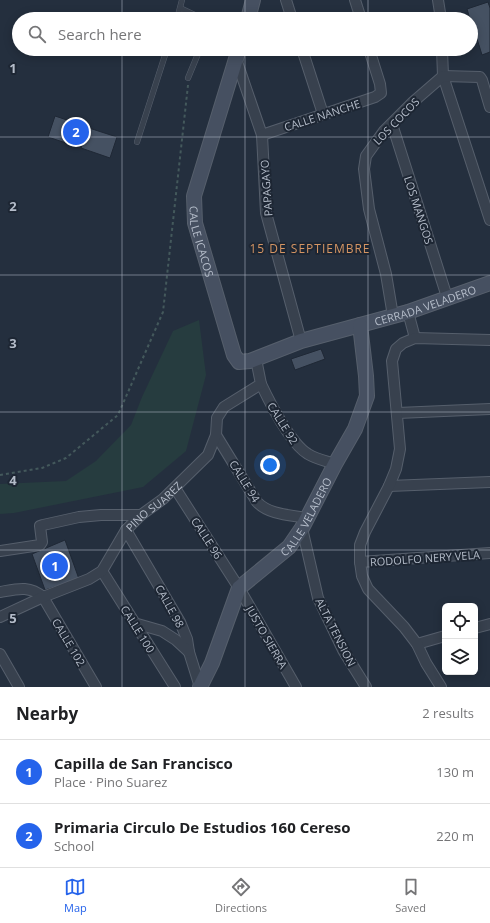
<!DOCTYPE html>
<meta charset="utf-8">
<style>
:root{--surface:#fff;--page:#f6f6f6;--text:#202124;--muted:#757577;--line:#e0e0e0;--accent:#2563eb}
body{margin:0;font-family:"Open Sans",sans-serif;background:var(--page);color:var(--text)}
.controls{position:absolute;right:12px;bottom:12px;display:grid;overflow:hidden;border-radius:6px;box-shadow:0 2px 10px #0003}
.controls button{width:36px;height:36px;display:grid;place-items:center;padding:0;border:0;border-bottom:1px solid var(--line);background:var(--surface);color:var(--text);font:20px sans-serif}
.you{position:absolute;left:270px;top:465px;width:14px;height:14px;margin:-10px;border:3px solid #fff;border-radius:50%;background:#1a73e8;box-shadow:0 0 0 6px #1a73e833}
.badge{display:grid;place-items:center;width:26px;height:26px;border-radius:50%;background:var(--accent);color:#fff;font-size:13px;font-weight:700}
.pin{position:absolute;translate:-50% -50%;border:2px solid #fff;box-shadow:0 1px 4px #0006}
.list{margin:0;padding:0;list-style:none}
h2{display:flex;justify-content:space-between;align-items:center;height:52px;margin:0;padding:0 16px;font-size:17px}
h2 small{font-size:13px;font-weight:400;color:var(--muted)}
.list li{display:grid;grid-template-columns:26px 1fr auto;gap:12px;align-items:center;box-sizing:border-box;height:64px;padding:0 16px;border-top:1px solid var(--line)}
.list b{display:block;font-size:15px;white-space:nowrap}
.list p{margin:0;font-size:13px;white-space:nowrap;color:var(--muted)}
.list em{font-size:13px;font-style:normal;color:var(--muted)}
.icon{flex:none;width:22px;height:22px;fill:none;stroke:currentColor;stroke-width:2;stroke-linecap:round;stroke-linejoin:round}
.map{position:relative;flex:none;width:490px;height:687px;overflow:hidden}
.search{position:absolute;background:var(--surface);box-shadow:0 2px 10px #0003;left:12px;right:12px;top:12px;height:44px;display:flex;align-items:center;gap:10px;box-sizing:border-box;padding:0 14px;border-radius:22px;color:var(--muted);font-size:15px}
.sheet{height:180px;background:var(--surface)}
nav{display:flex;justify-content:space-around;align-items:center;box-sizing:border-box;height:56px;border-top:1px solid var(--line);background:var(--surface);font-size:11px;color:var(--muted)}
nav a{display:grid;justify-items:center;gap:2px}
nav .on{color:var(--accent)}
.map>svg:first-child{display:block}
.green{fill:#263c3f}
.building{fill:#455162;stroke:#1f2835}
.lines{fill:none;stroke-linecap:round;stroke-linejoin:round}
.lane-casing{stroke:#565f6c;stroke-width:6}
.street-casing{stroke:#565f6c;stroke-width:12}
.secondary-casing{stroke:#565f6c;stroke-width:16}
.path{stroke:#44595c;stroke-width:2;stroke-dasharray:3 3;stroke-linecap:butt}
.lane{stroke:#38414e;stroke-width:5}
.street{stroke:#38414e;stroke-width:10}
.secondary{stroke:#465061;stroke-width:14}
.grid{fill:none;stroke:#b4bcc9;stroke-width:1;stroke-opacity:0.55}
.labels{text-anchor:middle;dominant-baseline:central;stroke-width:4;stroke-linejoin:round;paint-order:stroke}
.street-label{font-size:11px;fill:#b4bcc9;stroke:#1d2633}
.neighbourhood-label{font-size:12px;letter-spacing:1px;fill:#d59563;stroke:#1d2633}
.grid-label{font-size:13px;text-anchor:middle;font-weight:bold;fill:#b4bcc9;stroke:#1d2633;stroke-width:4;stroke-linejoin:round;paint-order:stroke}
</style>
<div class="map">
<svg width="490" height="687" viewBox="0 0 490 687">
<rect width="100%" height="100%" fill="#242f3e"/>
<!-- green -->
<path class="green" d="M199,320L206,375L186,451L143,487L14,513L0,514V484L66,481L96,461L131,425L142,397L173,331Z"/>
<!-- building -->
<path class="building" d="M488,2L490,8V52L482,55L471,19H470L467,9Z
M55,116L85,126L78,147L48,137Z
M89,128L117,137L110,158L81,148Z
M321,349L325,359L295,370L291,359Z
M65,540L79,579L45,590L32,554Z"/>
<g class="lines">
<defs>
<path id="lane" d="M180,8L199,17V19
M177,19L182,0
M188,78L200,49
M137,142L167,49"/>
<g id="street">
<path d="M286,0L292,19"/>
<path d="M355,0L361,19"/>
<path d="M438,0L441,19"/>
<path d="M302,49L323,114"/>
<path d="M442,49L443,76L490,220"/>
<path d="M236,59L262,135L266,213L301,341"/>
<path d="M392,124L447,297"/>
<path d="M262,135L375,97L381,93L380,84L369,49"/>
<path d="M408,312L415,338"/>
<path d="M393,316L386,274L369,209L364,169L366,156L384,131L413,102L443,76L480,77L482,80L490,107"/>
<path d="M261,384C270,403 291,444 308,454C316,459 326,461 335,464"/>
<path d="M398,413L490,409"/>
<path d="M216,435L257,502C269,515 291,515 307,518"/>
<path d="M389,486L490,482"/>
<path d="M175,488L239,588L296,687"/>
<path d="M302,528L318,598L343,650L366,687"/>
<path d="M126,530L180,622L187,639L189,652L200,687"/>
<path d="M0,551L40,545L42,542L40,526L43,525L79,517L101,515H141"/>
<path d="M360,562L490,553"/>
<path d="M102,571L175,687"/>
<path d="M0,592C17,589 29,585 43,597L96,687"/>
<path id="s1" d="M0,617L43,597L89,579L102,571L126,530L141,515L163,499L208,455L216,435L217,418L224,407L261,384L256,359"/>
<path d="M134,623L162,631L176,640L189,652"/>
<path d="M475,628L490,624"/>
<path d="M417,644L445,636"/>
<path d="M0,654L19,687"/>
<path d="M441,687L426,663L417,644L404,627L368,589L362,576L360,562V545L365,532L389,486L396,469L400,449L392,361L396,349L403,343L415,338L490,340"/>
</g>
<g id="secondary">
<path d="M248,19L253,0"/>
<path id="s2" d="M239,49L194,196L195,223L234,355L239,362L250,361L301,341L408,312L490,283"/>
<path id="s3" d="M200,687L212,663L239,588L289,547L302,528L335,464L355,429L367,396L366,376L360,325"/>
</g>
</defs>
<!-- lane casing -->
<use href="#lane" class="lane-casing"/>
<!-- street casing -->
<use href="#street" class="street-casing"/>
<!-- secondary casing -->
<use href="#secondary" class="secondary-casing"/>
<!-- path -->
<path class="path" d="M0,475L42,468L66,458L118,415L163,312L188,85"/>
<!-- lane -->
<use href="#lane" class="lane"/>
<!-- street -->
<use href="#street" class="street"/>
<!-- secondary -->
<use href="#secondary" class="secondary"/>
</g>
<!-- grid -->
<path class="grid" d="M122,0V19M245,0V19M368,0V19M122,49V687M245,49V687M368,49V687M0,137H490M0,275H490M0,412H490M0,550H490"/>
<g class="labels">
<!-- street labels -->
<g class="street-label">
<text transform="translate(322 115) rotate(-18)">CALLE NANCHE</text>
<text transform="translate(396 121) rotate(-46)">LOS COCOS</text>
<text transform="translate(266 188) rotate(-94)">PAPAGAYO</text>
<text transform="translate(419 210) rotate(72)">LOS MANGOS</text>
<text stroke="none"><textPath href="#s2" startOffset="200">CALLE ICACOS</textPath></text>
<text stroke="none"><textPath href="#s2" startOffset="522">CERRADA VELADERO</textPath></text>
<text transform="translate(283 423) rotate(58)">CALLE 92</text>
<text transform="translate(245 481) rotate(58)">CALLE 94</text>
<text stroke="none"><textPath href="#s1" startOffset="196">PINO SUAREZ</textPath></text>
<text stroke="none"><textPath href="#s3" startOffset="206">CALLE VELADERO</textPath></text>
<text transform="translate(207 538) rotate(57)">CALLE 96</text>
<text transform="translate(425 558) rotate(-4)">RODOLFO NERY VELA</text>
<text transform="translate(170 606) rotate(61)">CALLE 98</text>
<text transform="translate(138 629) rotate(58)">CALLE 100</text>
<text transform="translate(336 632) rotate(63)">ALTA TENSION</text>
<text transform="translate(267 637) rotate(60)">JUSTO SIERRA</text>
<text transform="translate(69 642) rotate(59)">CALLE 102</text>
</g>
<!-- neighbourhood labels -->
<g class="neighbourhood-label">
<text x="310" y="248">15 DE SEPTIEMBRE</text>
</g>
</g>
<g class="grid-label">
<text x="13" y="73">1</text>
<text x="13" y="211">2</text>
<text x="13" y="348">3</text>
<text x="13" y="485">4</text>
<text x="13" y="623">5</text>
</g>
</svg>
<div class="controls">
<button><svg class="icon" aria-label="locate" viewBox="0 0 24 24"><circle cx="12" cy="12" r="6"/><path d="M12 2v4M12 18v4M2 12h4M18 12h4"/></svg></button>
<button><svg class="icon" aria-label="layers" viewBox="0 0 24 24"><path d="M12 4l9 5-9 5-9-5zM3 14l9 5 9-5"/></svg></button>
</div>
<div class="you"></div>
<div class="pin badge" style="left:55px;top:566px">1</div>
<div class="pin badge" style="left:76px;top:132px">2</div>
<div class="search"><svg class="icon" aria-label="search" viewBox="0 0 24 24"><circle cx="10" cy="10" r="6"/><path d="M15 15l6 6"/></svg>Search here</div>
</div>
<section class="sheet">
<h2>Nearby<small>2 results</small></h2>
<ul class="list">
<li><span class="badge">1</span><div><b>Capilla de San Francisco</b><p>Place · Pino Suarez</p></div><em>130 m</em></li>
<li><span class="badge">2</span><div><b>Primaria Circulo De Estudios 160 Cereso</b><p>School</p></div><em>220 m</em></li>
</ul>
</section>
<nav>
<a class="on"><svg class="icon" aria-label="map" viewBox="0 0 24 24"><path d="M3 6l6-2 6 2 6-2v14l-6 2-6-2-6 2zM9 4v14M15 6v14"/></svg>Map</a>
<a><svg class="icon" aria-label="directions" viewBox="0 0 24 24"><path d="M12 3l9 9-9 9-9-9zM9 14v-3h6M13 9l2 2-2 2"/></svg>Directions</a>
<a><svg class="icon" aria-label="saved" viewBox="0 0 24 24"><path d="M7 4h10v16l-5-4-5 4z"/></svg>Saved</a>
</nav>
